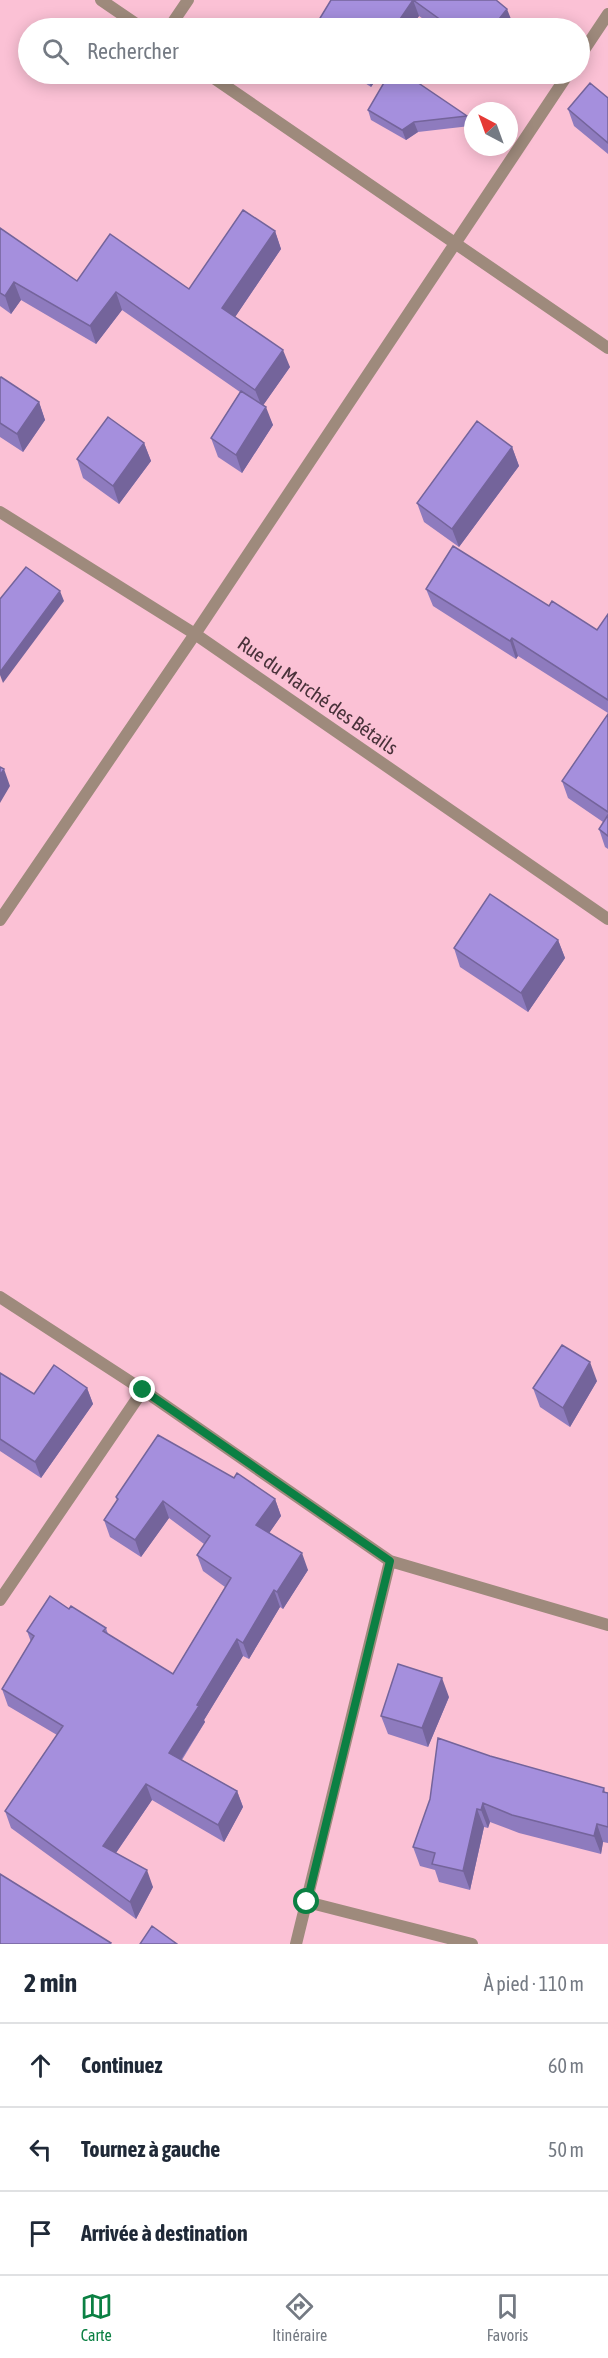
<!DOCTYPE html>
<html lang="fr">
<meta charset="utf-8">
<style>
:root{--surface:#fff;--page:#f2f2f3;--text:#1f2937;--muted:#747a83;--line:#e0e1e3;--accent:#0b8043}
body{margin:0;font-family:"Asap Condensed",sans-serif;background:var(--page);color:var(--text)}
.compass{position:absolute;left:464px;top:102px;width:54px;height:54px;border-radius:50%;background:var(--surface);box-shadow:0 3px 15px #0003;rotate:319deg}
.stop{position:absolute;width:18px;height:18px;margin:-14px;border:4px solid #0b8043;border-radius:50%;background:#fff}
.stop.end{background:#0b8043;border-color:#fff;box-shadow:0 2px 6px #0008}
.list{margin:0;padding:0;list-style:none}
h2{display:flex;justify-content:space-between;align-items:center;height:78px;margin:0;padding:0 24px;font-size:26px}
h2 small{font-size:20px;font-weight:400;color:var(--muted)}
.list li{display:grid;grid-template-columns:39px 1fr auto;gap:18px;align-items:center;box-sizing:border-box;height:84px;padding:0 24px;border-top:2px solid var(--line)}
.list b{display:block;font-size:22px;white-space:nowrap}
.list em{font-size:20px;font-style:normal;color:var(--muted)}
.icon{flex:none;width:33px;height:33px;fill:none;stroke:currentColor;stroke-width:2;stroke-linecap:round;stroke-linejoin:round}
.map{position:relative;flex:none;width:608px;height:1944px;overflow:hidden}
.search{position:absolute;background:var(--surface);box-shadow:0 3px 15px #0003;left:18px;right:18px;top:18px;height:66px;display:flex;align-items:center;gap:15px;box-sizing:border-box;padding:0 21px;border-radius:33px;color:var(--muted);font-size:22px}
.sheet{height:330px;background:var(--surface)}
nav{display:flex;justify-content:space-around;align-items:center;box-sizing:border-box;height:84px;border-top:2px solid var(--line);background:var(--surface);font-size:16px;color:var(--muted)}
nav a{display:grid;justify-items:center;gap:3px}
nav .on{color:var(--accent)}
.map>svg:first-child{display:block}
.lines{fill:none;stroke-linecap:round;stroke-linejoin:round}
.minor{stroke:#9e8a7c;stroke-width:12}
.wall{fill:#8e7bbe}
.shaded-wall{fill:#74649b}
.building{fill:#a58fdd;stroke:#74649b;stroke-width:1.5}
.route{stroke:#0b8043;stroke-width:8}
.labels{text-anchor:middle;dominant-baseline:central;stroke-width:6;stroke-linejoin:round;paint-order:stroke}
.street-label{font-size:20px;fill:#49323a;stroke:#fbc1d5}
</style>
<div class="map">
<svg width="608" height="1944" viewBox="0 0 608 1944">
<rect width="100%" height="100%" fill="#fbc1d5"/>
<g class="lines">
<!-- minor -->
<path class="minor" d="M101,0L142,28
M169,28L188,0
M580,56L608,14
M208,74L608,348
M0,512L195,634L608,919
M0,920L195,634L568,74
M0,1297L143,1390L0,1600
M143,1390L390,1561L608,1625
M307,1902L472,1944
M296,1944L390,1561"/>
</g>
<!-- wall -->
<path class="wall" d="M331,0H496L513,24L510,28H436L419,16L410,28H314Z
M351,74H380L371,87Z
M608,98V154L574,126L568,109Z
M368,110L467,116L470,126L418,132L406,140L371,120Z
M0,228L77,281L189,289L275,231L281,249L235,317L290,367L263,405L273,425L242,473L218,457L211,438L240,392L122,310L96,344L21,300L11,314L0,306Z
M0,378L39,402L45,420L23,452L0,437Z
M144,443L151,461L119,504L83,478L77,459Z
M512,447L519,466L459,547L424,522L417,503Z
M426,589L549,606L597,630L608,614V713L518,656L516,659L433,606Z
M608,714V849L605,847L599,829L603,822L568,798L562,781Z
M558,940L565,958L528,1012L460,967L454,948Z
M0,1373L34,1394L87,1388L93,1404L41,1478L0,1451Z
M597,1381L570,1427L540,1407L533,1388Z
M234,1478L275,1499L281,1516L269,1533L308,1570L283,1609L280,1607L249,1659L243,1656L204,1720L205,1722L182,1760L237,1791L243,1807L224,1842L152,1800L116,1853L153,1887L136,1919L11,1828L5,1811L57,1735L8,1706L2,1689L31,1642L27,1631L69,1609L106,1628L108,1634L173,1674L225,1587L203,1571L197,1555L204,1544L169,1518L141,1557L110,1537L104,1520L117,1501L116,1497Z
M449,1697L428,1747L388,1734L381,1716Z
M490,1756L604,1788L605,1792L608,1793V1843L603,1842L601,1854L519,1833L490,1822L488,1828L484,1827L470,1890L439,1882L435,1870L420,1866L413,1847Z"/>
<!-- shaded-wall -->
<path class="shaded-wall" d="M413,0L419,16L410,28H394Z
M507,9L513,24L510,28H492Z
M366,74H380L371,87Z
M414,122L418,132L406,140L402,130Z
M275,231L281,249L229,326L222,308Z
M14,282L21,300L11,314L5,296Z
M116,292L122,310L96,344L90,326Z
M283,350L290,367L262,407L255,390Z
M39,402L45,420L23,452L17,434Z
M266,407L273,425L242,473L236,455Z
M144,443L151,461L119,504L113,486Z
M512,447L519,466L459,547L452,529Z
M60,591L64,601L3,683L0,675V672Z
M512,638L518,656L516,659L510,641Z
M4,769L10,786L0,803V775Z
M558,940L565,958L528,1012L521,993Z
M590,1362L597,1381L570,1427L563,1408Z
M87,1388L93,1404L41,1478L35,1462Z
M275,1499L281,1516L263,1542L256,1525Z
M163,1501L169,1518L141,1557L135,1540Z
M302,1553L308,1570L283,1609L277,1592Z
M274,1590L280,1607L249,1659L243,1643Z
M237,1639L243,1656L204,1720L205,1722L175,1769L169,1753Z
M442,1678L449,1697L428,1747L422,1728Z
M146,1784L152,1800L109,1863L103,1846Z
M237,1791L243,1807L224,1842L218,1825Z
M483,1803L490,1822L488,1828L481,1810Z
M477,1809L484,1827L470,1890L463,1871Z
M597,1824L603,1842L601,1854L594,1836Z
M147,1870L153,1887L136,1919L130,1902Z"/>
<!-- building -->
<path class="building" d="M331,0H496L507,9L492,28H452L413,0L394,28H314Z
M389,74H405L467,116L414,122L402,130L368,110Z
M590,83L608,98V143L568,109Z
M243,210L275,231L222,308L283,350L255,390L116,292L90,326L14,282L5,296L0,293V228L77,281L110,234L189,289Z
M1,377L39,402L17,434L0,423V378Z
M241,391L266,407L236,455L211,438Z
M108,417L144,443L113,486L77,459Z
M477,421L512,447L452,529L417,503Z
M453,546L549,606L552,601L597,630L608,614V700L512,638L510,641L426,589Z
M26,567L60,591L0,672V599Z
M608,714V812L562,781Z
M0,767L4,769L0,775Z
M608,815V836L599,829Z
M490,894L558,940L521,993L454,948Z
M562,1345L590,1362L563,1408L533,1388Z
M54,1365L87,1388L35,1462L0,1439V1373L34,1394Z
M158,1435L234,1478L237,1473L275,1499L256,1525L302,1553L277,1592L274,1590L243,1643L237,1639L197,1705L199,1706L169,1753L237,1791L218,1825L146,1784L103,1846L147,1870L130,1902L5,1811L63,1726L2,1689L34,1636L27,1631L50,1596L69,1609L71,1606L106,1628L103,1631L173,1674L231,1578L197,1555L210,1536L163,1501L135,1540L104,1520L118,1499L116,1497Z
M398,1664L442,1678L422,1728L381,1716Z
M438,1738L490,1756L604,1788L603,1792L608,1793V1827L597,1824L594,1836L512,1815L483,1803L481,1810L477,1809L463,1871L432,1864L435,1853L413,1847L430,1799Z
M0,1874L111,1943L110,1944H0Z
M152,1926L177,1944H140Z"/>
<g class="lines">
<!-- route -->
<path class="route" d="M143,1390L390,1561L307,1902"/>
</g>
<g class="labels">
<!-- street labels -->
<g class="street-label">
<text transform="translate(318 695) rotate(35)">Rue du Marché des Bétails</text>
</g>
</g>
</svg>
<svg class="compass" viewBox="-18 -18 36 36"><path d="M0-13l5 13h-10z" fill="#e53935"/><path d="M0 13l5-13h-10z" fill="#747a83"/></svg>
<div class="stop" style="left:307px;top:1902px"></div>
<div class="stop end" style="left:143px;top:1390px"></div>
<div class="search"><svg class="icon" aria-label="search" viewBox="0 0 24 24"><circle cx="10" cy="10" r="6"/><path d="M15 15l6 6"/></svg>Rechercher</div>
</div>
<section class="sheet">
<h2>2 min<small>À pied · 110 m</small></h2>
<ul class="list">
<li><svg class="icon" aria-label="ahead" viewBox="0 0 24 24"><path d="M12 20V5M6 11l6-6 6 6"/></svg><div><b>Continuez</b></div><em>60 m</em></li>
<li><svg class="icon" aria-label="left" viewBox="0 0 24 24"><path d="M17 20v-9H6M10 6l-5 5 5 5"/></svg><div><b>Tournez à gauche</b></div><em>50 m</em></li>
<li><svg class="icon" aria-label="arrive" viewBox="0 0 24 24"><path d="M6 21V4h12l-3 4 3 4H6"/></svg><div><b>Arrivée à destination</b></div></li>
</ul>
</section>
<nav>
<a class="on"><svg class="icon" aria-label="map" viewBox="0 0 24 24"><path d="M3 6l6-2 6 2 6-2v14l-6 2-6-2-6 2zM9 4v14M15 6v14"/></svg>Carte</a>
<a><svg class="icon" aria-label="directions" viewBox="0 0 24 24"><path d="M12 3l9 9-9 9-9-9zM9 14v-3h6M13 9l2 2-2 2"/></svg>Itinéraire</a>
<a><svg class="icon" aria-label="saved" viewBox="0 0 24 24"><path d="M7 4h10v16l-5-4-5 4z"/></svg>Favoris</a>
</nav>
